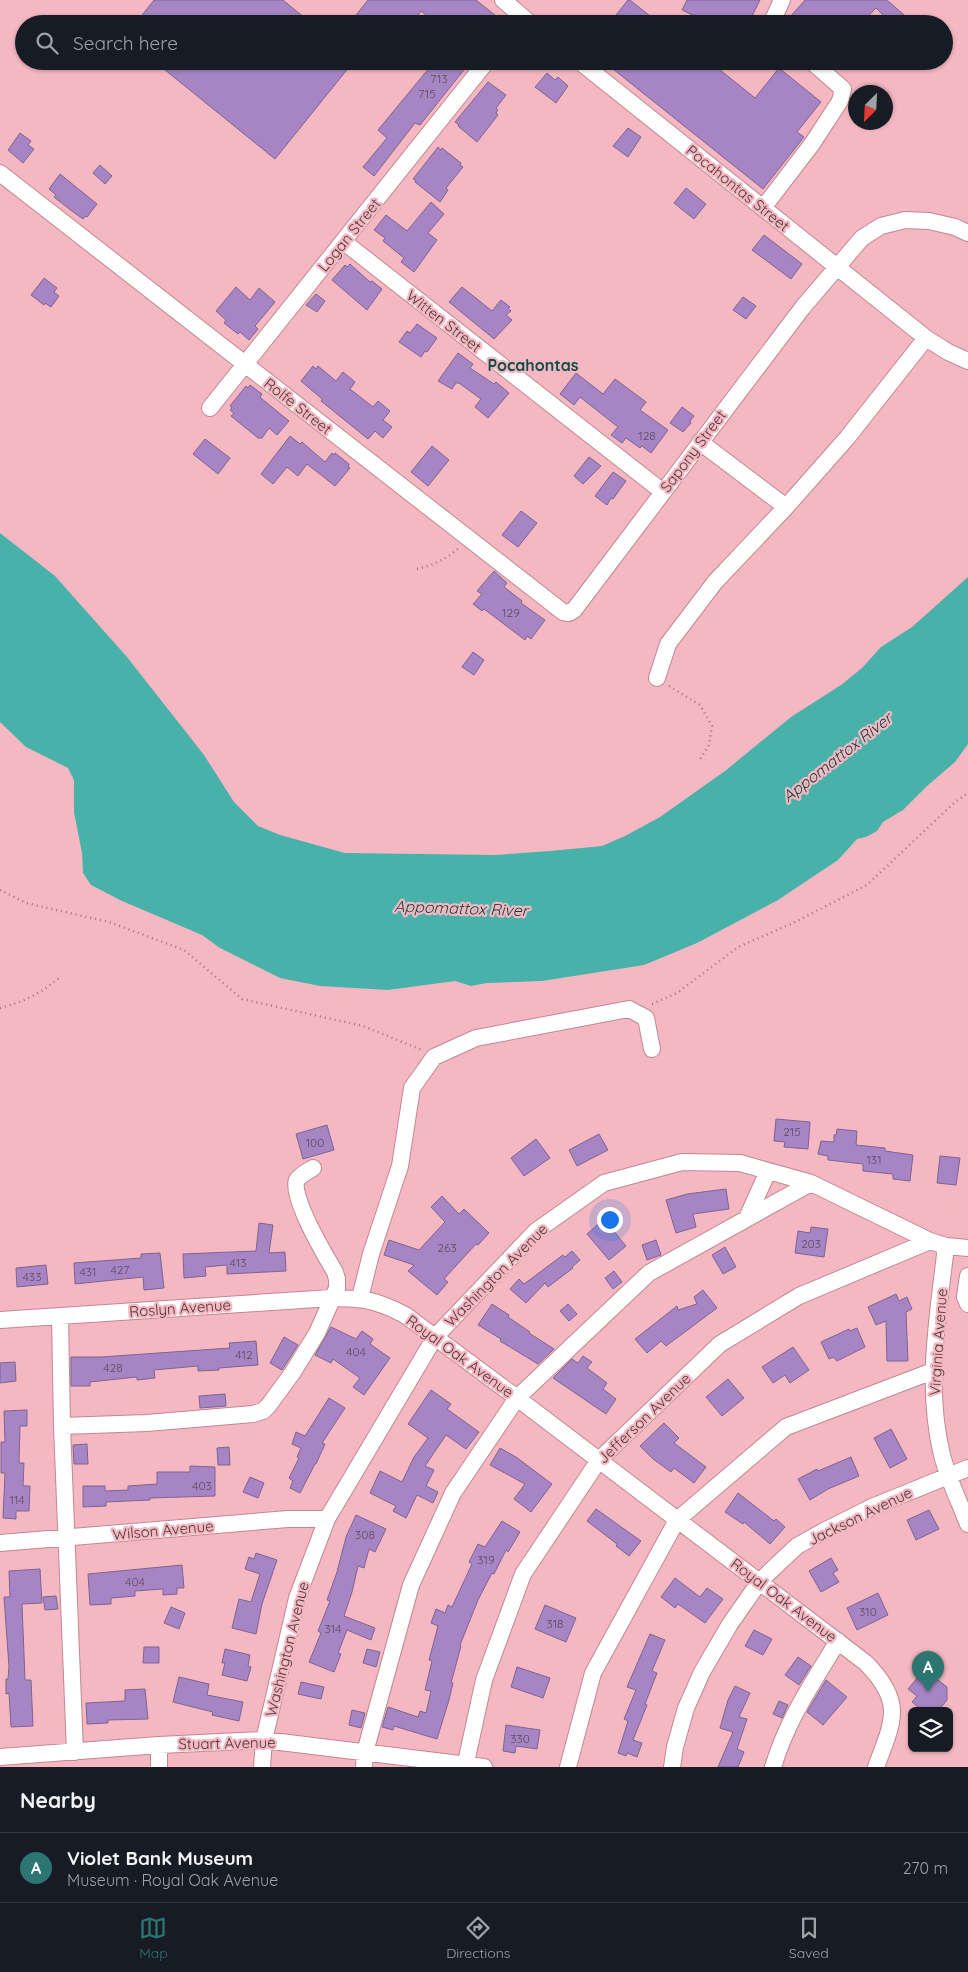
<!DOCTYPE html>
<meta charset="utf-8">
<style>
:root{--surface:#171b24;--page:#20242c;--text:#f1f3f6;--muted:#9ea1a6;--line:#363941;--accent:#2c7570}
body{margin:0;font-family:Quicksand,sans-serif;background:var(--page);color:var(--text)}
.controls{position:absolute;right:15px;bottom:15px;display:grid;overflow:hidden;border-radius:8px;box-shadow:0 1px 4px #0004}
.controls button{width:45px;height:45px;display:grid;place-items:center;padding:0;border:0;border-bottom:1px solid var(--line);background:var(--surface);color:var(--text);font:25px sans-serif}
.compass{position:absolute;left:848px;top:85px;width:45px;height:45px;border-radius:50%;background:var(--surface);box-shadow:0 1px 4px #0004;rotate:204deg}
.you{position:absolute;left:609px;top:1219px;width:18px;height:18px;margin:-12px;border:4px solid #fff;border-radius:50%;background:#1a73e8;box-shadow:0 0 0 8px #1a73e833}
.badge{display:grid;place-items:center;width:32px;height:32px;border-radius:50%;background:var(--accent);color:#fff;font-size:16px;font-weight:700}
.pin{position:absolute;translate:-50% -41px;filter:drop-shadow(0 1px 2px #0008)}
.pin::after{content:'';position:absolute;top:26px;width:18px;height:15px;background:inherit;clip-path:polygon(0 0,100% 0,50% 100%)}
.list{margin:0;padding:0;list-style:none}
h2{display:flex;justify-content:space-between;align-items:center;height:65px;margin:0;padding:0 20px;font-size:21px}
h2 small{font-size:16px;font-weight:400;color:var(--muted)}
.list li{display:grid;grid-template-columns:32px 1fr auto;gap:15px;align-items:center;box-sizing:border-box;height:70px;padding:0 20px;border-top:1px solid var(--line)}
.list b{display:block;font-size:19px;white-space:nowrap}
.list p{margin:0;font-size:16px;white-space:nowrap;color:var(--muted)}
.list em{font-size:16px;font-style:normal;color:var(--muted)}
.icon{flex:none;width:28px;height:28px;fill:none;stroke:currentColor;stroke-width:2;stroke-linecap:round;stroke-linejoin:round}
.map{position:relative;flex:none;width:968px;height:1767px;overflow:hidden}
.search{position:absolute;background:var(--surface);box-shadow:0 1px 4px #0004;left:15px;right:15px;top:15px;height:55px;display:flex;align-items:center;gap:12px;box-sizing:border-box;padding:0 18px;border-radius:28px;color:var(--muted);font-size:19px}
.sheet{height:135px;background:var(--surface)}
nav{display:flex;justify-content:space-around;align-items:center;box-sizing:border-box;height:70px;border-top:1px solid var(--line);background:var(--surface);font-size:14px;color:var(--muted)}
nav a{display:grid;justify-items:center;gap:2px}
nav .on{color:var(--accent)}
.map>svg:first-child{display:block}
.water{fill:#48b2aa}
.building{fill:#a785c4;stroke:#7c6590}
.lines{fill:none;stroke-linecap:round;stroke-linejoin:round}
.minor-casing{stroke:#c18891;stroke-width:18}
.path{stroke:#a1767d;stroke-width:2.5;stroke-dasharray:1 4;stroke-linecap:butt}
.minor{stroke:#fff;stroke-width:16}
.labels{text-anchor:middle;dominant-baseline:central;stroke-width:4.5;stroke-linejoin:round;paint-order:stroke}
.number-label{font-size:12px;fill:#64495c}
.street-label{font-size:15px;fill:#4e3539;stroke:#f5b8c2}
.neighbourhood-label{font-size:16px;font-weight:bold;fill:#0d4b48;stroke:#f5b8c2}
.water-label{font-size:16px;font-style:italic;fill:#0b3d3a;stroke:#f5b8c2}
</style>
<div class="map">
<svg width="968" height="1767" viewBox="0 0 968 1767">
<rect width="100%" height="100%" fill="#f5b8c2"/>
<!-- water -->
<path class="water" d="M0,533L55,576L127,657L204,755L234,802L258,826L280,835L345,853L496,855L550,851L602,846L625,836L660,817L725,771L791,717L841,685L862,668L881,647L912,627L968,577V744L955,762L927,786L903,810L883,822L877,831L866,837L857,839L838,860L778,900L697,943L644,965L542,981L487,983L471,986L455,981L388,990L320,986L280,978L220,948L202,935L122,901L91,885L83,873L82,853L74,812V780L68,768L26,747L0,722Z"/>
<!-- building -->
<path class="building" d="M154,0H283L312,24H135Z
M368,0H476L506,24H437L421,11L412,24H349Z
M628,0H630L660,24H609Z
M687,0H760L748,24H712L682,10Z
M805,0H887L904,15L896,24H892L876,8L861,24H798L790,17Z
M154,61H354L275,159Z
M435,61H471L420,125L415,123L374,176L363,167L387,138L378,130Z
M603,61H709L755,98L779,68L821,102L797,132L804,137L763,189Z
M547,73L555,80L558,77L568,86L556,103L535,87Z
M488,82L506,95L496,108L498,110L496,113L498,115L477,142L458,126L459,125L455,122Z
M628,128L641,137L628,157L613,146Z
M20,133L31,141L28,145L34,149L23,163L8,150Z
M438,147L441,150L442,148L461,163L460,165L463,167L446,188L448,190L440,202L415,182L416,181L413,179Z
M100,165L112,176L105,184L93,173Z
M60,174L97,204L87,217L85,216L83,219L68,208L54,197L56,195L49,189Z
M686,188L706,204L694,219L674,203Z
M431,202L444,214L428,233L437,240L414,272L401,262L404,258L383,241L385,238L374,230L386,215L407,231Z
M764,235L802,264L791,279L752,250Z
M350,264L370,282L372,281L382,289L367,310L332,280L345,265L347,267Z
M44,278L57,288L54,292L59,296L51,307L45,303L44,305L31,295Z
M236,287L250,300L259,288L275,302L255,326L258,329L249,340L240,332L238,334L224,323L226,320L216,311Z
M462,287L492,311L501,300L510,307L508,308L511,311L506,315L512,320L494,339L449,302Z
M316,294L325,301L317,312L306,305Z
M743,297L756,306L746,319L733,310Z
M417,324L437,338L427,352L425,351L421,357L399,342L407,331L410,333Z
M458,353L473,364L470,368L494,384L496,382L509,393L488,418L475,407L481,399L459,383H456L452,389L438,381Z
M313,366L316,369L318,366L336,381L343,372L355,382L350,389L373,407L378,401L390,411L383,420L392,427L383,438L375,431L368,439L321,401L322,399L301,381Z
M576,373L603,394L615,379L646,402L640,410L668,430L651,453L642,446L640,448L626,438L622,443L611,435L618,427L580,397L574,405L560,394Z
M250,385L262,394L260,397L262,399L289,421L277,435L269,428L262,438H258L231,416L234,413L230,410L232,408L230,406L246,386L248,388Z
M682,407L694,416L690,421L691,423L683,432L670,423Z
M290,436L300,444L302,442L325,462L332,453L334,455L335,453L349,464L348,467L350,468L335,486L307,464L298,476L287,467L273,484L261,474Z
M205,439L230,458L218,474L193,454Z
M432,446L449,460L428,486L411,472Z
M589,457L601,466L583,484L574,476Z
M613,472L626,481L613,499L611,498L607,505L595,496Z
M521,511L537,523L518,547L502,535Z
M494,571L507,583L504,587L522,601L521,603L545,620L531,639L527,636L525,640L484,609L482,611L473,604L482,594L477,591Z
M473,652L484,660L474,675L462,667Z
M776,1119L810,1122L808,1149L784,1147L785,1142L774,1141Z
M327,1125L334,1150L303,1159L296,1134Z
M837,1129L857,1131L856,1145L885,1148V1151L913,1155L910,1181L893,1179V1174L863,1171V1164L828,1160V1156L818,1154L821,1141L834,1142V1135H836Z
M599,1134L608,1150L577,1166L569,1150Z
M536,1139L550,1158L524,1176L511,1158Z
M940,1156L960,1158L956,1185L937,1183Z
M726,1189L729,1209L693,1214L696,1227L676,1233L666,1200L687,1194Z
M442,1196L459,1214L464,1209L489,1233L478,1245L476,1244L444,1279L448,1282L437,1295L408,1271L414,1265L384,1255L389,1240L419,1250L445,1222L431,1207Z
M604,1219L626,1246L609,1260L587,1234Z
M259,1223L273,1225L269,1253L285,1252L286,1271L227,1274V1265L205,1267L206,1276L184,1278L183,1254L256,1251Z
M811,1227L828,1229L824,1257L795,1253L798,1231L810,1233Z
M656,1240L661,1255L647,1260L642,1245Z
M725,1247L736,1267L723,1274L712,1255Z
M572,1251L580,1260L572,1267L573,1268L548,1287L545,1283L526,1303L510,1289L519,1279L524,1284L563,1255L565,1257Z
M160,1253L164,1288L144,1290L143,1277L75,1284L74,1263L141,1258V1254Z
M46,1265L48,1284L17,1287L16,1268Z
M614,1271L622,1282L613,1289L605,1278Z
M703,1290L717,1308L666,1346L661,1341L647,1353L635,1339L677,1306L678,1310L697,1304L694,1297Z
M896,1294L899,1301L907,1297L912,1309L906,1312L908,1361H887L886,1321L876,1325L868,1307Z
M492,1304L509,1315L508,1317L530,1332L529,1333L554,1349L538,1364L500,1341L501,1339L478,1325Z
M568,1304L577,1314L569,1321L560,1311Z
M331,1327L356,1339L362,1331L373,1339L370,1344L390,1358L364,1395L353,1387L360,1378L333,1359L331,1363L315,1355Z
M857,1328L865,1347L837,1361L833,1357L829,1359L821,1342L849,1329L850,1331Z
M284,1337L298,1345L282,1370L270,1363Z
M256,1341L258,1365L219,1368V1370L198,1371V1366L154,1370L155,1378L137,1380V1377L90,1382V1386H71V1357H101L230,1348L229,1343Z
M793,1347L809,1370L790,1383L785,1375L773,1383L762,1367Z
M583,1356L592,1362L587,1368L607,1383L603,1389L616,1399L606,1414L553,1378L572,1359L578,1363Z
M15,1362L16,1381L0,1383V1363Z
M728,1379L744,1398L722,1416L706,1397Z
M431,1390L451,1404L447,1409L479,1432L466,1449L446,1435L425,1466L434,1470L426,1486L438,1492L433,1503L417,1495L406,1518L393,1511L396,1506L370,1493L380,1471L402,1482L414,1457L428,1438L408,1424Z
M225,1394L226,1406L200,1408L199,1396Z
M329,1398L345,1408L322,1443L325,1444L316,1464H315L300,1493L290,1488L293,1481L289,1478L299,1458L297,1457L301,1448L292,1444L296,1432L305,1436Z
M27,1410V1426H20L19,1463H24L23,1486H30L29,1511H16V1519L3,1518L5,1473H1V1442H5L4,1411Z
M664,1423L679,1438L674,1443L706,1467L694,1483L674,1468L671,1472L653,1459L640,1446Z
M891,1429L907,1459L890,1468L874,1438Z
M87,1444L88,1464H74L73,1445Z
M229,1447L230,1465H218L217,1448Z
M500,1448L516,1457L552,1484L531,1512L514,1499L525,1484L490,1465Z
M851,1457L859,1476L828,1489L810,1500L798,1479L817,1469L818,1471Z
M190,1466L215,1467V1496L150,1498V1500L106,1502V1506L83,1507V1486H105V1491L128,1490V1486L157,1484V1472H190Z
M250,1477L264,1483L258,1498L243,1492Z
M738,1493L774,1521L776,1519L785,1527L770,1544L744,1522L743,1524L725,1512Z
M596,1509L641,1541L629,1556L616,1546L617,1544L587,1521Z
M929,1510L939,1529L916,1540L907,1520Z
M356,1515L386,1529L375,1552L369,1549L364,1568L358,1566L352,1592L344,1616L375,1628L371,1640L347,1630L338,1653L341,1654L334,1672L309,1662L321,1633L318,1631L330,1601L327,1600L337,1572L346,1537Z
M502,1521L520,1532L508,1552L506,1550L494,1574L492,1573L478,1600L460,1645L461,1646L451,1683H453L449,1700L437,1739L394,1726L393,1730L382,1727L388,1707L418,1717L420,1711L426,1713L431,1691L425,1690L432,1661L429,1660L438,1626L431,1623L436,1609L445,1613L448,1605L452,1607L472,1564L469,1562L478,1544L485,1547Z
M256,1553L277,1560L262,1604L256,1634L232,1628L239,1599L251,1602L260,1574L245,1569L249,1557L254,1559Z
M831,1558L838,1570L833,1573L839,1582L821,1592L809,1571Z
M182,1565L184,1588H177V1594L163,1595V1589L135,1591V1596L111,1598V1604L90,1605L88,1574Z
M40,1569L42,1603L22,1604L25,1680H31L33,1726L11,1727L9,1693L6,1694V1679H8L9,1667L4,1597H10L9,1571Z
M675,1578L700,1597L707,1588L723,1599L705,1623L678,1604L675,1608L661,1597Z
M878,1593L888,1615L857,1630L847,1608Z
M56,1596L58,1609L45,1610L43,1597Z
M545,1605L576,1618L566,1642L535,1629Z
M171,1607L185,1613L179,1629L164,1623Z
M754,1630L772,1639L763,1655L745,1646Z
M650,1634L665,1640L652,1671L657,1673L645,1704L647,1705L633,1740L642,1743L637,1757L627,1753L626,1756L618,1753L628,1721L624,1719L636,1690L627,1687Z
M144,1647H159V1663H143Z
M225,1649L250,1655L248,1666L251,1667L247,1681L222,1675L225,1663H222Z
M367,1649L380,1652L376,1667L363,1663Z
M798,1657L811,1666L799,1685L785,1675Z
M517,1667L550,1678L543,1698L511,1687Z
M919,1676L934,1677L947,1687V1700L938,1711H923L912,1702L917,1696L908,1689Z
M179,1677L209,1684L207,1695L243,1702L239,1721L212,1715L213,1712L173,1702Z
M826,1680L847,1697L823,1725L807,1712Z
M301,1682L324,1687L321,1699L298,1694Z
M735,1686L750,1693L739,1717L747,1719L737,1749L744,1752L738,1767H718L733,1732L720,1728L728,1700Z
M145,1689L148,1719L108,1720V1723L87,1724L86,1703L125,1701V1690Z
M779,1701L788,1705L782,1718L773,1714Z
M352,1710L365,1713L361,1728L349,1725Z
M506,1725L540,1730L537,1749L516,1746L515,1753L503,1751Z"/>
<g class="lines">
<defs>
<path id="minor" d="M503,0L531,24
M771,24L782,0
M579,61L926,338L948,352L968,361
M0,173L563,612L569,613L574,610L803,307L862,238L881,226L905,220L929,221L955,227L968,233
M763,208L812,144L840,101L843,89L811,61
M344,242L663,492
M210,408L487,61
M700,442L786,507
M657,678L668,644L715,582L786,507L847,438L926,338
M747,1218L768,1171
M946,1246C938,1316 925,1385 942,1455C948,1479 959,1501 968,1524
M968,1276L965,1297L968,1304
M360,1298L371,1254L400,1166L412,1088L434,1057L476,1038L629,1009L646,1018L652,1049
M60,1317L62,1426L75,1752
M0,1320L331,1298C364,1298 376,1300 405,1315L517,1398L866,1663C905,1703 893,1721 876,1767
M62,1426L147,1423L253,1414L263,1411L269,1405L293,1372L317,1333L337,1288V1279L335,1272C326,1257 289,1195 297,1180C300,1175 308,1171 313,1168
M0,1543L288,1519H327
M159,1745V1767
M0,1757L159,1745L264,1740L484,1767
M262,1767L264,1740L297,1598L327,1519L435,1337L536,1231L604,1183L682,1162L740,1163L811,1183L930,1241L946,1246L968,1248
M364,1767L365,1752L411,1585L453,1493L517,1398L649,1273L811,1183
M465,1767L484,1680L523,1574L599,1460L720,1344L799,1296L930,1241
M568,1767L593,1673L677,1520L786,1427L933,1371
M672,1767L675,1747L686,1708L702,1672L730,1624L760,1581L797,1546L824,1531L872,1507L968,1468
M773,1767C788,1718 812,1684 838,1641"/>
</defs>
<!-- minor casing -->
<use href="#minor" class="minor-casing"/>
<!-- path -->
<path class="path" d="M417,569C434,565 446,559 459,548
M669,686L700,705L712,726L709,745L699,761
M0,890L26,903L109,922L184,950L242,999L363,1026L422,1050
M652,1004L677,993L738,947L791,924L867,885L955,802L968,793
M0,1008C23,1002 42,993 60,977"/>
<!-- minor -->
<use href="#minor" class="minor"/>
</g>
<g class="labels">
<!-- number labels -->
<g class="number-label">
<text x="439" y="78">713</text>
<text x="427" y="93">715</text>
<text x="647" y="435">128</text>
<text x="511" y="612">129</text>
<text x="792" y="1131">215</text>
<text x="315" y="1142">100</text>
<text x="874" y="1159">131</text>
<text x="811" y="1243">203</text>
<text x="447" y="1247">263</text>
<text x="238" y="1262">413</text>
<text x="120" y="1269">427</text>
<text x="88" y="1271">431</text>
<text x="32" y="1276">433</text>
<text x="356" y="1351">404</text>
<text x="244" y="1354">412</text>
<text x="113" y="1367">428</text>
<text x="202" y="1485">403</text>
<text x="17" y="1499">114</text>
<text x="365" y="1534">308</text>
<text x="486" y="1559">319</text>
<text x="135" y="1581">404</text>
<text x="868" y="1611">310</text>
<text x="555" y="1623">318</text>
<text x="333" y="1628">314</text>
<text x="520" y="1738">330</text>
</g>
<!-- street labels -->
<g class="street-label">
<text transform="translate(738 188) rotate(39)">Pocahontas Street</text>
<text transform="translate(349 235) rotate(-51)">Logan Street</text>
<text transform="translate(444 321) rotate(38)">Witten Street</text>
<text transform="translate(298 406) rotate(38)">Rolfe Street</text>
<text transform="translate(693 451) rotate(-53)">Sapony Street</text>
<text transform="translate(496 1275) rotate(-45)">Washington Avenue</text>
<text transform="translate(180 1308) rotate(-4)">Roslyn Avenue</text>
<text transform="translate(938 1342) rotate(-86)">Virginia Avenue</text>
<text transform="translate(460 1356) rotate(36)">Royal Oak Avenue</text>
<text transform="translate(644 1418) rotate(-44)">Jefferson Avenue</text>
<text transform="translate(860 1516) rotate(-26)">Jackson Avenue</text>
<text transform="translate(163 1530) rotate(-5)">Wilson Avenue</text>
<text transform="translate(784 1600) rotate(37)">Royal Oak Avenue</text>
<text transform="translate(287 1649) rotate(-76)">Washington Avenue</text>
<text transform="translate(227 1743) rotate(-1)">Stuart Avenue</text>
</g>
<!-- neighbourhood labels -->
<g class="neighbourhood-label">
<text x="533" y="365">Pocahontas</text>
</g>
<!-- water labels -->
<g class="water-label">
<text transform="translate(837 757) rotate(-38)">Appomattox River</text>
<text transform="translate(461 908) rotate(2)">Appomattox River</text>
</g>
</g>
</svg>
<div class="controls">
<button><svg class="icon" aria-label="layers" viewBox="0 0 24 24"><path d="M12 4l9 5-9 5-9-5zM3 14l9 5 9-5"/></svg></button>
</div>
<svg class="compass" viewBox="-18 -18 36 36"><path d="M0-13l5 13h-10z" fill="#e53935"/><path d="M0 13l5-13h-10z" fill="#9ea1a6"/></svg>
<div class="you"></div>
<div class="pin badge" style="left:928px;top:1692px">A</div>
<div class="search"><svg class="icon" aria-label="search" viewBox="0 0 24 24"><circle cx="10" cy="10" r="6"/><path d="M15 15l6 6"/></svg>Search here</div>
</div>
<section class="sheet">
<h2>Nearby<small></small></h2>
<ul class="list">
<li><span class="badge">A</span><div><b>Violet Bank Museum</b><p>Museum · Royal Oak Avenue</p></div><em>270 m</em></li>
</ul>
</section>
<nav>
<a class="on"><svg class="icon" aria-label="map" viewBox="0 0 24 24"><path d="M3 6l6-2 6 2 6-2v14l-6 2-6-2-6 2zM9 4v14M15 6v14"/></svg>Map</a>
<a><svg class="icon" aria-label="directions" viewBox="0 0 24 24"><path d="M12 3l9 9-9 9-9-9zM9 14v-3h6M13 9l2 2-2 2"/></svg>Directions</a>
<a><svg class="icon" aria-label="saved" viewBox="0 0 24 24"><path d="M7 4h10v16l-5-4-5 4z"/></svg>Saved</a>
</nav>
